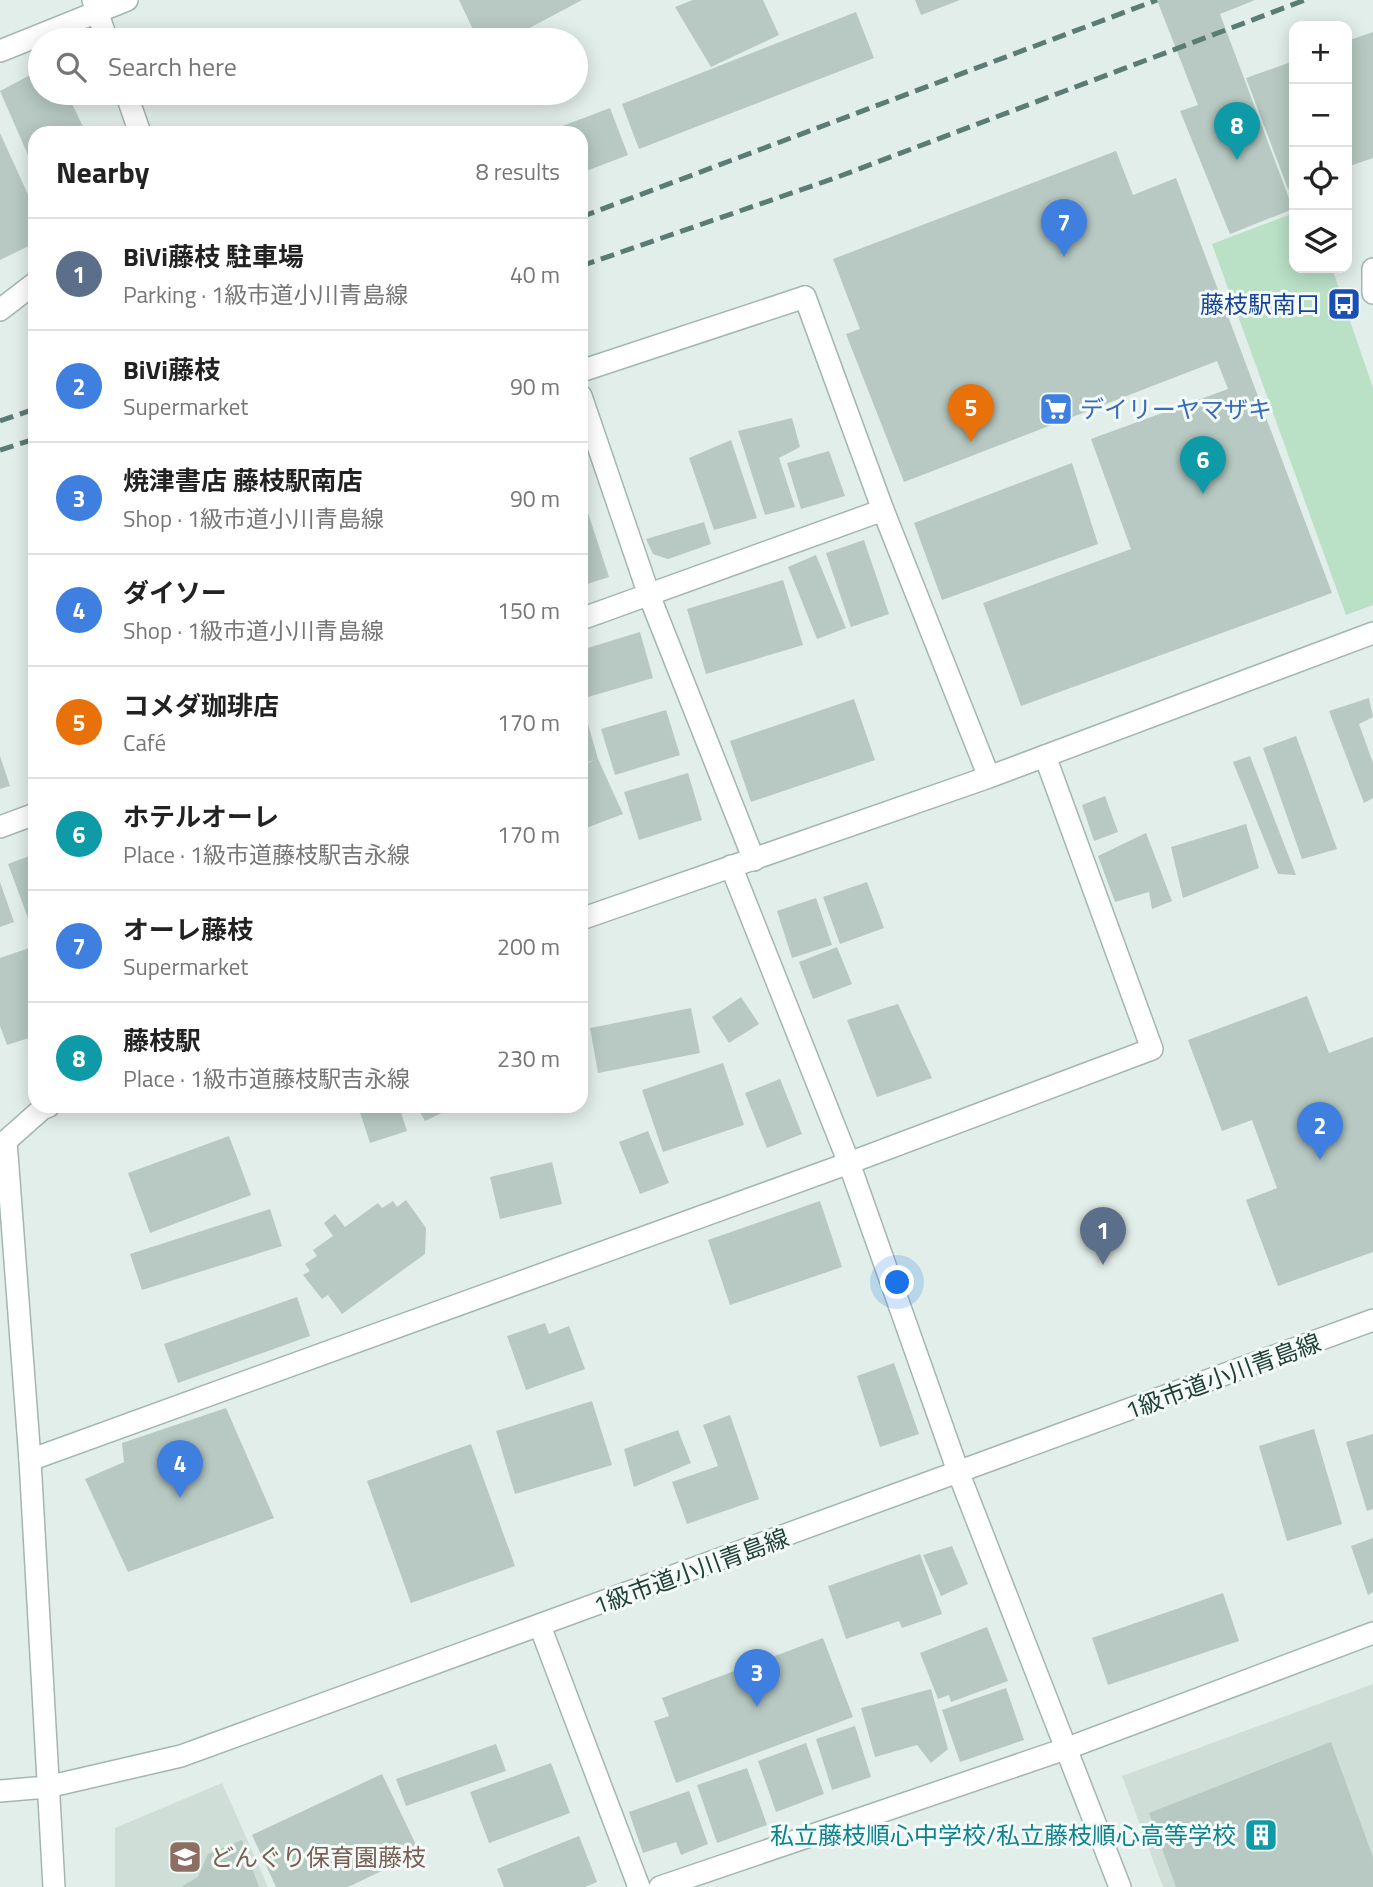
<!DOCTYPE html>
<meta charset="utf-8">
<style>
:root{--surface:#fff;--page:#f2f2f2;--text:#222;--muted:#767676;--line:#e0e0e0;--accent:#1a73e8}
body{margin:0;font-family:"Titillium Web","Noto Sans JP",sans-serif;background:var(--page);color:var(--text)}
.controls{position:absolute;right:21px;top:21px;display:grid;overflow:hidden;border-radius:14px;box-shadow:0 4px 18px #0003}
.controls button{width:63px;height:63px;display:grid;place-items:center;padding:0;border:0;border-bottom:2px solid var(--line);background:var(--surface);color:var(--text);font:35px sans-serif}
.you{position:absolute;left:898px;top:1283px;width:24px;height:24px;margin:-18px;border:5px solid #fff;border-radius:50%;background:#1a73e8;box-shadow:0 0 0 10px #1a73e833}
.badge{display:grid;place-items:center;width:46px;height:46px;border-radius:50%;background:var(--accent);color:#fff;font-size:23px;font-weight:700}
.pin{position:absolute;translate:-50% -58px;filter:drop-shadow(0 2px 4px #0008)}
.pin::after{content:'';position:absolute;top:37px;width:24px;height:21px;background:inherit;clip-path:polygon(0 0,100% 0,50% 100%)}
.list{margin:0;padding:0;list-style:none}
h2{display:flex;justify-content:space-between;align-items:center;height:91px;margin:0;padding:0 28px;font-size:30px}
h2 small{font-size:23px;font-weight:400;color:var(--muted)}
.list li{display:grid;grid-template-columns:46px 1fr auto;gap:21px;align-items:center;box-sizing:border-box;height:112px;padding:0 28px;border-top:2px solid var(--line)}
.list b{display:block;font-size:26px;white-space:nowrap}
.list p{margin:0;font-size:23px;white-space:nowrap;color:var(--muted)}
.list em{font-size:23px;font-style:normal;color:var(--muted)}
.icon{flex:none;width:38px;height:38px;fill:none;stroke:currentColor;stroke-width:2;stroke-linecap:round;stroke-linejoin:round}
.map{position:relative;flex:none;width:1373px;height:1887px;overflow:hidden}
.search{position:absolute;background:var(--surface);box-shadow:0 4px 18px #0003;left:28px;top:28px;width:560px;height:77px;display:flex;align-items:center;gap:18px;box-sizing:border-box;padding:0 24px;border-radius:38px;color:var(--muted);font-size:26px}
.panel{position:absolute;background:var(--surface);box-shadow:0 4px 18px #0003;left:28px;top:126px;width:560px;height:987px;border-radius:21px}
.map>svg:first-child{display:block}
.built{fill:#d0ded8}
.green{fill:#bae0c6}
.building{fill:#b7c9c2}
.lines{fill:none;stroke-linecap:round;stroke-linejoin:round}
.minor-casing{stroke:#a4b6b1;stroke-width:24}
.tertiary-casing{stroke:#a4b6b1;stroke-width:24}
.minor{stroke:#fff;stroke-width:21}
.tertiary{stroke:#fff;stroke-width:21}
.rail{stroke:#5b7c75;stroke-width:5;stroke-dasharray:14 7;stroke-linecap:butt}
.labels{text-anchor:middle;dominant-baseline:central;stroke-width:6;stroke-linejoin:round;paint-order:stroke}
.transit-label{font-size:24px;fill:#164399;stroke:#f3faf7;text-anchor:end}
.shop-label{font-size:24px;fill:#366cbe;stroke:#f3faf7;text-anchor:start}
.street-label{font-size:24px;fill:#214039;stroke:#f3faf7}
.culture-label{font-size:24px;fill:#0d838f;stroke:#f3faf7;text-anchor:end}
.education-label{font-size:24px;fill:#785e54;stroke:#f3faf7;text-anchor:start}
</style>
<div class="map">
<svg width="1373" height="1887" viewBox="0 0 1373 1887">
<rect width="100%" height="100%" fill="#e2eee9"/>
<!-- built -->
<path class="built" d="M1373,1684V1887H1163L1122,1776Z
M222,1783L268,1887H115V1828Z"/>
<!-- green -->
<path class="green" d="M1294,213V268H1332L1373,388V605L1346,615L1212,244Z"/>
<!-- building -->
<path class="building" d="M459,0H582L507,40H478Z
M693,0H763L779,35L711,67L675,7Z
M915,0H960L921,15Z
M1157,0H1255L1220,14L1293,209L1230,234L1180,111L1198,105Z
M856,12L874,58L639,149L622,104Z
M1373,32V158L1347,167V41Z
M1294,61V187L1288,189L1246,78Z
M40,70V93H67L86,133H35V171L0,91Z
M610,108L628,155L581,173V133H544Z
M0,133L35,210V243L0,260Z
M1116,151L1133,195L1176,178L1332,593L1021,706L983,603L1131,549L1091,439L1228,389L1217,361L904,482L846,334L860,329L833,259Z
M792,418L800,447L779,458L795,507L765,515L738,431Z
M731,440L757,518L714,530L689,458Z
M829,451L845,496L801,509L787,463Z
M1072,463L1098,544L942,600L914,523Z
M588,513L609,577L581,586V516Z
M704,522L711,544L668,559L653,554L646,539Z
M864,540L889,614L851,627L826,553Z
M816,555L846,628L817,639L788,567Z
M783,580L803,645L706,674L687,609Z
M640,632L653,678L588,697L581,675V650Z
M1369,698L1373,717L1359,724L1373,763V798L1364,803L1329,711Z
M854,699L875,760L751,802L730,741Z
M666,710L680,755L615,775L601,729Z
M588,724L598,759L623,814L581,830V766L595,760L581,764V726Z
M1296,736L1337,849L1302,859L1263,748Z
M0,756L10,786L0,789Z
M1250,756L1296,875L1278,874L1233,762Z
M688,773L702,820L639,840L624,792Z
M1105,796L1118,832L1094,841L1082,805Z
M1246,824L1259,868L1183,898L1171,847Z
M1146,833L1172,901L1152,909L1149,892L1115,902L1098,856Z
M35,854V928L32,929L8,864Z
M0,882L14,922L0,927Z
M867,882L884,928L840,944L823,897Z
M816,898L832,945L792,958L777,911Z
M35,946V1036L7,1045L0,1026V958Z
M837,947L852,984L813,999L799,962Z
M1307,996L1329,1053L1373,1037V1252L1278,1286L1246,1200L1277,1188L1252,1120L1222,1131L1188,1040Z
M741,997L759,1024L729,1043L712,1017Z
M898,1004L932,1078L877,1097L847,1020Z
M691,1008L700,1053L598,1073L590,1028Z
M723,1063L744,1125L663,1152L642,1090Z
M780,1079L802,1134L767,1148L745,1093Z
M358,1106H399L407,1131L370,1143Z
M417,1106H446L448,1110L425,1121Z
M648,1131L669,1183L640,1194L619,1142Z
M229,1136L251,1195L150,1233L128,1173Z
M552,1162L562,1204L500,1219L490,1177Z
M406,1200L426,1228L425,1254L342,1314L328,1295L322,1299L303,1275L310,1271L305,1264L317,1256L313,1250L333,1236L324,1223L335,1214L345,1227L378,1203L382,1208L393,1201L397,1207Z
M820,1201L842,1267L730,1305L708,1240Z
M270,1209L282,1246L142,1290L130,1254Z
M297,1297L310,1336L178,1383L164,1344Z
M545,1323L549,1334L569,1326L585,1369L526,1390L507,1336Z
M894,1363L919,1434L880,1447L857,1376Z
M592,1401L612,1465L515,1494L496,1431Z
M226,1408L274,1518L128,1572L85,1479L124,1462L122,1443Z
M730,1415L759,1499L687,1524L672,1482L718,1466L703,1425Z
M1314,1429L1342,1524L1287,1541L1259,1446Z
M678,1430L691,1463L634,1487L624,1449Z
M1373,1434V1509L1367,1511L1346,1442Z
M471,1444L515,1566L411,1603L367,1481Z
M1373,1538V1592L1368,1595L1351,1546Z
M952,1546L968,1584L941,1596L923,1555Z
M920,1554L942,1614L902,1628L899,1621L846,1639L828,1586Z
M1223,1593L1239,1641L1108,1685L1092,1638Z
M987,1627L1008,1681L951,1702L949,1695L938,1699L920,1653Z
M823,1638L853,1717L676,1783L654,1721L669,1716L662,1698Z
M1006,1688L1024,1740L960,1762L942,1710Z
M931,1689L948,1749L931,1763L917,1745L875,1757L861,1708Z
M855,1726L871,1777L832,1790L816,1739Z
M1331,1742L1373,1857V1887H1176L1149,1813Z
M806,1743L824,1794L776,1812L758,1761Z
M496,1744L506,1771L406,1806L396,1779Z
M551,1763L570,1813L489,1843L470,1792Z
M747,1768L767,1825L717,1843L697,1785Z
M382,1774L420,1853L348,1887H276L252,1835Z
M689,1791L708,1844L681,1855L676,1842L643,1853L629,1812Z
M579,1836L597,1882L585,1887H504L497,1869Z
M242,1840L259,1887H181L198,1877L208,1854Z"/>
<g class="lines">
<defs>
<path id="minor" d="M93,0L107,40
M0,51L127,0
M126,93L140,133
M1373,269V293
M0,310L35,283
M581,371L805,297
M581,396L649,595L754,860
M581,619L883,510
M0,827L35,814
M849,1163L959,1474L1120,1887
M30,1460L849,1163L1152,1049L1045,756
M540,1626L639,1887
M660,1887L1068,1748L1373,1633"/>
<path id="tertiary" d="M805,297L883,510L989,777
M731,866L849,1163
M581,919L989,777L1373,633
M49,1106L42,1109L6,1141L30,1460L54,1887
M0,1791L47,1787L181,1756L1373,1320"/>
</defs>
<!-- minor casing -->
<use href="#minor" class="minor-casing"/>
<!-- tertiary casing -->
<use href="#tertiary" class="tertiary-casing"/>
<!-- minor -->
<use href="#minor" class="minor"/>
<!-- tertiary -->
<use href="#tertiary" class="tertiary"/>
<!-- rail -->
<path class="rail" d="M581,217L1157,0
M581,266L835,178L1305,0
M0,421L35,409
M0,450L35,439"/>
</g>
<!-- icons -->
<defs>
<symbol id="bus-square" viewBox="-11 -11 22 22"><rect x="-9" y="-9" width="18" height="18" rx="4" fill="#1a4fb4" stroke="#f3faf7"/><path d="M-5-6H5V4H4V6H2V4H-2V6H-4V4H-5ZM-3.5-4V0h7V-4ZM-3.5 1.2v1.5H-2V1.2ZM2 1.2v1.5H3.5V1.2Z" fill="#fff"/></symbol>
<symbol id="supermarket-square" viewBox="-11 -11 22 22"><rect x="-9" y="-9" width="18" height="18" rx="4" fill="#3f7fe0" stroke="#f3faf7"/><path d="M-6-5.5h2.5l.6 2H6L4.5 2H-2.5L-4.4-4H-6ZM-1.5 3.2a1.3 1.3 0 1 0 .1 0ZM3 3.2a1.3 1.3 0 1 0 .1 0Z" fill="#fff"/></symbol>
<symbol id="building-square" viewBox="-11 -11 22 22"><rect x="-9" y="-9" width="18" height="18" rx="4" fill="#0f9aa8" stroke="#f3faf7"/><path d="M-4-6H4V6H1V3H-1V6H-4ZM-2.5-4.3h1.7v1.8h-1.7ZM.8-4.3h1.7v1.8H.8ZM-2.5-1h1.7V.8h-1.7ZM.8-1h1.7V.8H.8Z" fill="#fff"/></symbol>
<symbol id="school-square" viewBox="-11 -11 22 22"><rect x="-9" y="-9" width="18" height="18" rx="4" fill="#8d6e63" stroke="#f3faf7"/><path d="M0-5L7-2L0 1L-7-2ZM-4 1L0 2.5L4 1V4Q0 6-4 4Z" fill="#fff"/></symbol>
</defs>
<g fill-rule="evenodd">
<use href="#bus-square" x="1325" y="285" width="38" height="38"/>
<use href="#supermarket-square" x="1037" y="390" width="38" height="38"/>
<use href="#building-square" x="1242" y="1816" width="38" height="38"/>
<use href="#school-square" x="166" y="1838" width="38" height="38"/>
</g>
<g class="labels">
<!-- transit labels -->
<g class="transit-label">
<text x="1320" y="304">藤枝駅南口</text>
</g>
<!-- shop labels -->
<g class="shop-label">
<text x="1080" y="409">デイリーヤマザキ</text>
</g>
<!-- street labels -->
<g class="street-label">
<text transform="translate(1223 1376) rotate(-20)">1級市道小川青島線</text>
<text transform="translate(691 1571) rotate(-20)">1級市道小川青島線</text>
</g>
<!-- culture labels -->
<g class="culture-label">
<text x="1236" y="1835">私立藤枝順心中学校/私立藤枝順心高等学校</text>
</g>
<!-- education labels -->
<g class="education-label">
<text x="210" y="1857">どんぐり保育園藤枝</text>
</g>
</g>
</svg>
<div class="controls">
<button>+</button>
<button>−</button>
<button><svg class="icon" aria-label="locate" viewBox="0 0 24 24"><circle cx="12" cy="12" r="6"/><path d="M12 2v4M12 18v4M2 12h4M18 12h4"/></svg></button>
<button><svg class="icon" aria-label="layers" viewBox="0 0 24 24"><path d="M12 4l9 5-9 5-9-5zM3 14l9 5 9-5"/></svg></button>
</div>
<div class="you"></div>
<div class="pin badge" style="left:1103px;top:1265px;background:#5c6f8a">1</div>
<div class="pin badge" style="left:1320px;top:1160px;background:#3f7fe0">2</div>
<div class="pin badge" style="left:757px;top:1707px;background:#3f7fe0">3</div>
<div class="pin badge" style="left:180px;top:1498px;background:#3f7fe0">4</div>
<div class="pin badge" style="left:971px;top:442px;background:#e8710a">5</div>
<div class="pin badge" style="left:1203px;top:494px;background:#0f9aa8">6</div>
<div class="pin badge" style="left:1064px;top:257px;background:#3f7fe0">7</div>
<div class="pin badge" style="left:1237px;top:160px;background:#0f9aa8">8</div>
<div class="search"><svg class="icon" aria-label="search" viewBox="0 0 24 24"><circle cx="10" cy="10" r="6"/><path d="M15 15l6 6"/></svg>Search here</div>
<section class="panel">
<h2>Nearby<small>8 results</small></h2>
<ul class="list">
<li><span class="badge" style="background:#5c6f8a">1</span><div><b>BiVi藤枝 駐車場</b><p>Parking · 1級市道小川青島線</p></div><em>40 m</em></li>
<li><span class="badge" style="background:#3f7fe0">2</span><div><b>BiVi藤枝</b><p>Supermarket</p></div><em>90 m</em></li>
<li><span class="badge" style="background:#3f7fe0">3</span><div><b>焼津書店 藤枝駅南店</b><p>Shop · 1級市道小川青島線</p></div><em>90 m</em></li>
<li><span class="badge" style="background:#3f7fe0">4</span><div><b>ダイソー</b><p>Shop · 1級市道小川青島線</p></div><em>150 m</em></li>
<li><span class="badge" style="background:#e8710a">5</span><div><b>コメダ珈琲店</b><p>Café</p></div><em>170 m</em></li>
<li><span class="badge" style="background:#0f9aa8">6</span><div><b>ホテルオーレ</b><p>Place · 1級市道藤枝駅吉永線</p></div><em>170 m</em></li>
<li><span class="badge" style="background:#3f7fe0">7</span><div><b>オーレ藤枝</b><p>Supermarket</p></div><em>200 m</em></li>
<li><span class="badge" style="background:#0f9aa8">8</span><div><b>藤枝駅</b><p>Place · 1級市道藤枝駅吉永線</p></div><em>230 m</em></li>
</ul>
</section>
</div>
